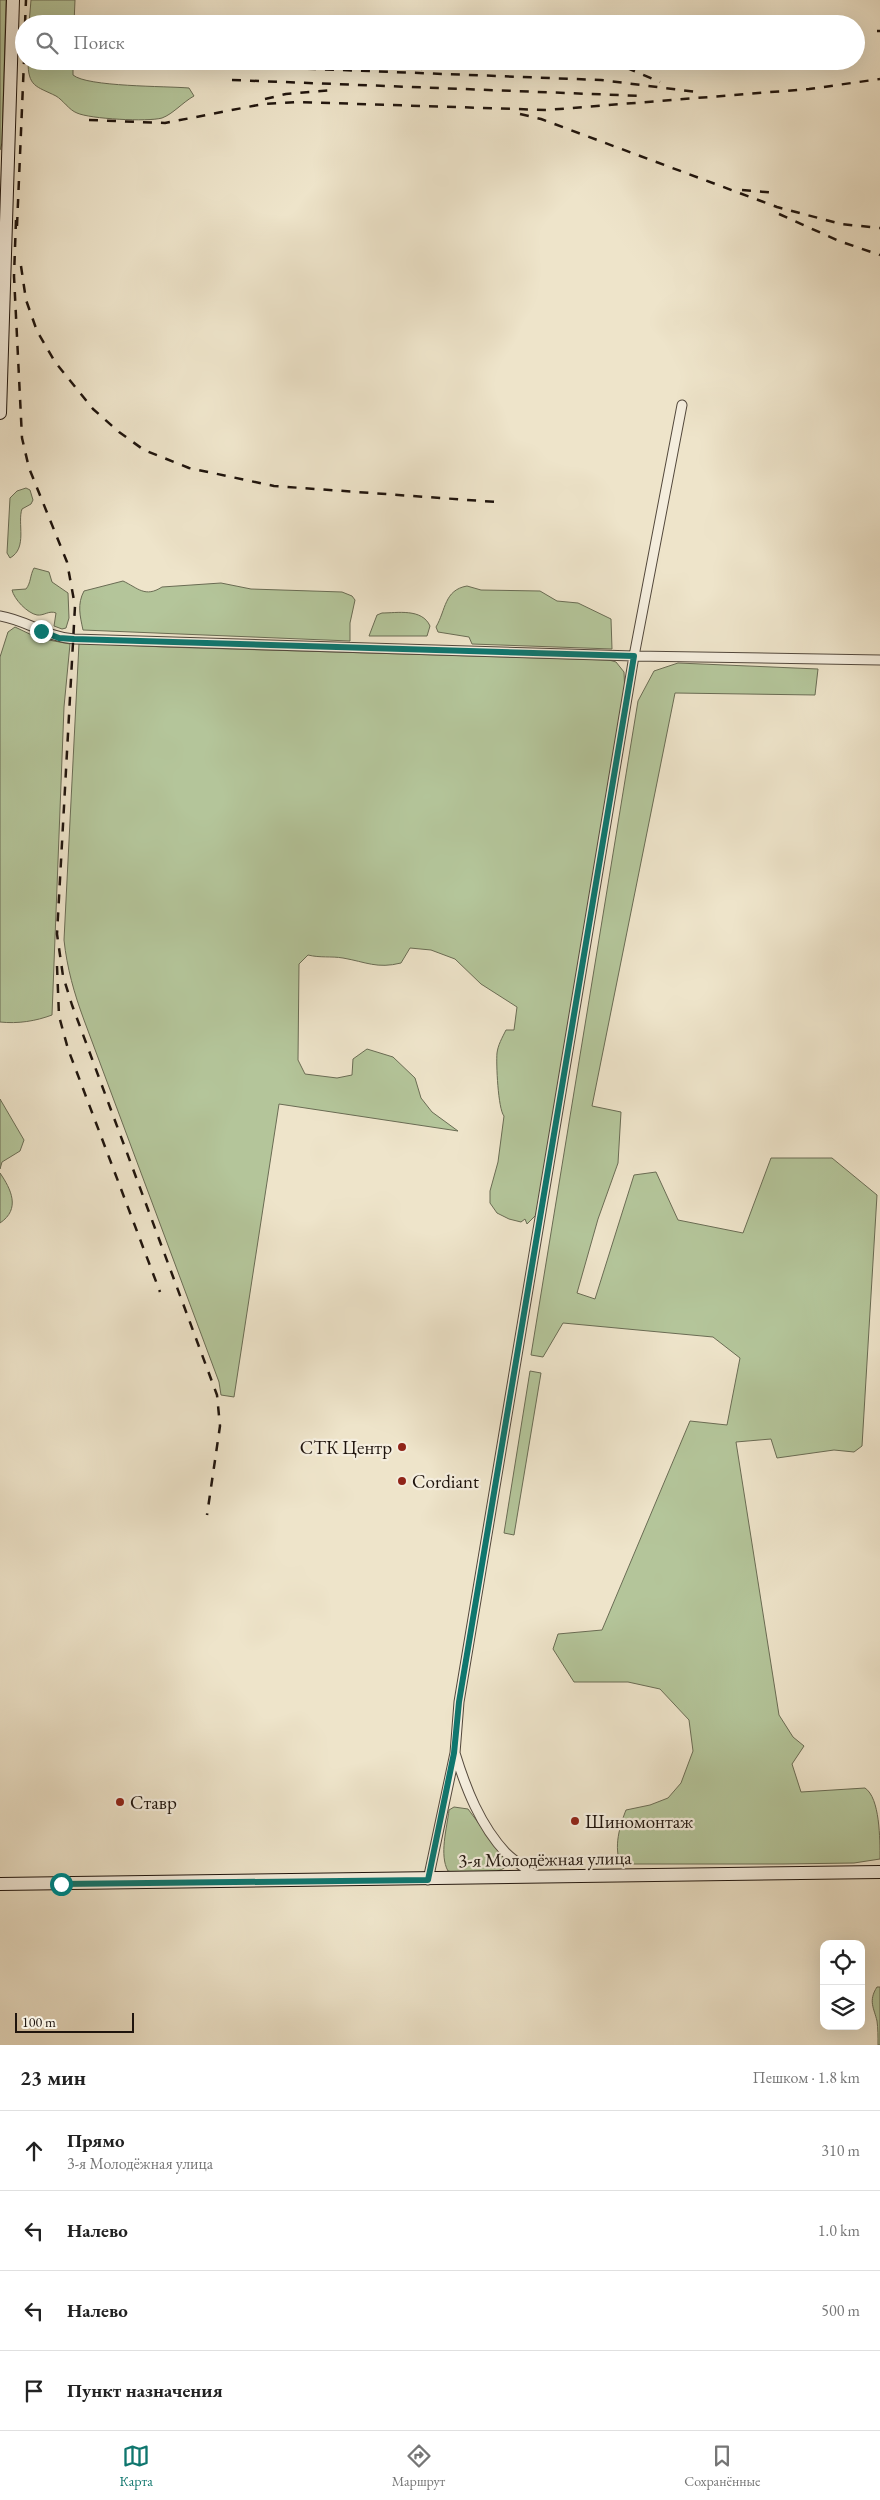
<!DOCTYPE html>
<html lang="ru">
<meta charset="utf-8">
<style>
:root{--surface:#fff;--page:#f6f6f6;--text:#222;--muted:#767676;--line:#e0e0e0;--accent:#0f766e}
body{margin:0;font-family:"EB Garamond",serif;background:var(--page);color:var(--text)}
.controls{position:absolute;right:15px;bottom:15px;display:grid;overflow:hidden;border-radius:10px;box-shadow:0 5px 20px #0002}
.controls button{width:45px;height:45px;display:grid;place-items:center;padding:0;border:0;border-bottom:1px solid var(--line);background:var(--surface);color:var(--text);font:25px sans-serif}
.scale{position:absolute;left:15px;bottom:12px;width:119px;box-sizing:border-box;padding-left:5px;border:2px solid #1f140d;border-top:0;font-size:14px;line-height:18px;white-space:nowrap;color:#1f140d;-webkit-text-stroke:4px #f4eddd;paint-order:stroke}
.stop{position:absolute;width:15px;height:15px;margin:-11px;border:4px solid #0f766e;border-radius:50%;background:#fff}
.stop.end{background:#0f766e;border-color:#fff;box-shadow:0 1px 5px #0008}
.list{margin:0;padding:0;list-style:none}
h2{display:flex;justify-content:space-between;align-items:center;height:65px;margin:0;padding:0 20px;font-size:21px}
h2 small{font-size:16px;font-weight:400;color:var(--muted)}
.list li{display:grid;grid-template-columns:32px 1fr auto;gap:15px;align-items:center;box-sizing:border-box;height:80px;padding:0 20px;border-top:1px solid var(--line)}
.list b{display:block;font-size:19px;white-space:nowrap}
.list p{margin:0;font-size:16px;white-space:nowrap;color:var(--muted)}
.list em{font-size:16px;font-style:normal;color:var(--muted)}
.icon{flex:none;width:28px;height:28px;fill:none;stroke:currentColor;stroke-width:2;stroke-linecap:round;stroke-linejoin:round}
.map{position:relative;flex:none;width:880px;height:2045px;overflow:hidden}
.search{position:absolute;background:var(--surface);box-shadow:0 5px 20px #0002;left:15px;right:15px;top:15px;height:55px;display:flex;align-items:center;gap:12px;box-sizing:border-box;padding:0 18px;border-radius:28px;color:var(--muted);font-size:19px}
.sheet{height:385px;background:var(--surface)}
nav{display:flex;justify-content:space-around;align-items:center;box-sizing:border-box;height:70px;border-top:1px solid var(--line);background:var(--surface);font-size:14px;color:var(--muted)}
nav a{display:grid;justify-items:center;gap:2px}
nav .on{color:var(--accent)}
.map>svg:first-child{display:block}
.green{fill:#b4c59a;stroke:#6a6c54}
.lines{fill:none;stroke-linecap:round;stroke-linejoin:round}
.minor-casing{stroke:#53483c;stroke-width:11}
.secondary-casing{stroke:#1f140d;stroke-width:14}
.minor{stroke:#f4eddd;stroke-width:9}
.secondary{stroke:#f4eddd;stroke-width:12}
.rail{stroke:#1f140d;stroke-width:2.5;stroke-dasharray:9 9;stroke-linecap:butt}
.route{stroke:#0f766e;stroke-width:6}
.poi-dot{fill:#8f2418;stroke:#f4eddd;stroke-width:2}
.labels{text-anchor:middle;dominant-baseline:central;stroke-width:4.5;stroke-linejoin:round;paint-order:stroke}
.poi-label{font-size:19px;fill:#1f140d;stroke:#f4eddd;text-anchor:start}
.street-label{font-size:19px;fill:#1f140d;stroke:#f4eddd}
</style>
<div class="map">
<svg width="880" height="2045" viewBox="0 0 880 2045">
<rect width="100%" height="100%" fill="#eee4ca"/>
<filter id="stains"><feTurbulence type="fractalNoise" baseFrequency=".004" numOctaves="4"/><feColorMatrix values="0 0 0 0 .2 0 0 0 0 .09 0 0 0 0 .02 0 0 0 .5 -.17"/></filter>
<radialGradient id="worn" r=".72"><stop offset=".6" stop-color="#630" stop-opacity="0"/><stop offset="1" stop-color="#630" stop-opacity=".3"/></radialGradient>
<!-- green -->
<path class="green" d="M0,0H6L2,143L0,150Z
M31,0H75L74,24H29Z
M28,61H73V75C87,87 166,86 189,88L194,96C183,102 173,114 162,118C148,122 90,119 77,113C69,110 63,100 56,96C36,86 28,87 28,61Z
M26,488L30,490L33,500L31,504L22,509C17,523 28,548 10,558L7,553L10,498L17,491Z
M34,568L49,572L52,582L68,593L69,618L66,628L62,629L54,626L56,613C49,610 44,616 37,615C27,613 14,599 12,590L26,589C31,583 30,575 34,568Z
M123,581C138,588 145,598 162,587L221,583L251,589L342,592L352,596L355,600L350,623V641L83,630C80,616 77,604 84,591Z
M467,586L481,590L540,591L557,601L578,603L611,619L612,649L472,644L469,637L438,632L436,627C446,610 444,590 467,586Z
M382,613C397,613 422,608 430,626L427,636H369L377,615Z
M15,627L38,638L70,644L64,707L52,1015C36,1021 18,1024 0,1022V657L8,632Z
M79,643L164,647L609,660L616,662L624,672L625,695L536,1215L527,1224L525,1219L521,1222L509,1219L497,1213L490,1203V1191L498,1162L504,1116C498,1109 496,1063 497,1053C498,1045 502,1038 506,1030H514L517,1007L481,984L455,959L431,950L410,948L401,963C377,969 366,962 343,958C331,956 320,958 308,955L299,964L298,1060L305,1074L337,1078L352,1075L353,1059L367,1049L393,1057L415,1078L421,1098L432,1112L458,1131L279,1104L234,1397L221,1395L219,1382L84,1020C74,993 67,968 64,940Z
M678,663L818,669L815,695L675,693L592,1106L621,1112L618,1163L598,1219L577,1293L595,1299L634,1175L656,1172L678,1220L743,1233L771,1158H832L877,1195L862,1446L854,1452L834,1450L777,1458L771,1439L736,1442L779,1715L793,1737L804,1746L792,1764L801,1792L865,1788C880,1798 880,1839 880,1859L854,1863L783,1864H621C613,1848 620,1825 626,1810L650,1805L668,1798L681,1783L693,1751L689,1720L660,1689L628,1682H574L553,1649L558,1634L602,1630L690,1421L727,1425L740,1358L713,1337L563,1323L543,1357L531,1355L638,701L654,671Z
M0,1099L24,1140L20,1151L2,1162L0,1169Z
M0,1173C11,1189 21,1209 0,1223Z
M530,1371L541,1373L514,1535L504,1533Z
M454,1807L468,1809L507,1861V1866C494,1877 464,1875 448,1871C439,1855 447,1828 449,1810Z
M877,1987H880V2045H878C878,2037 878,2028 877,2021C874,2008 868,2001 877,1987Z"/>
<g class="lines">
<defs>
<path id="minor" d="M0,616C26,620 47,637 74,639L634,656L880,660
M455,1753C466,1789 480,1825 506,1853C515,1862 527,1869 537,1877
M428,1880L455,1753L459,1702L634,656L682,405"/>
<path id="secondary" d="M0,413L13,0
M0,1884L880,1872"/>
</defs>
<!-- minor casing -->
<use href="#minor" class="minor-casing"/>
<!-- secondary casing -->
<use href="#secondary" class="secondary-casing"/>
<!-- minor -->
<use href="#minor" class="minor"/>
<!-- secondary -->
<use href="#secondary" class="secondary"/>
<!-- rail -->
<path class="rail" d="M25,24L26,0
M877,31H880
M398,61L422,69
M591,61L615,68
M610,61L660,82
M289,68L601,80L697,92
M232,80L643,96
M265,99L286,94L332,90
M520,114L541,119L777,207L841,224L880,228
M89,120L165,123L263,104L298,102L547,110L809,89L880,79
M742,190L777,193
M779,214L839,241L880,255
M16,220L14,276L22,438L29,468L67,562L75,606L57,934L63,976L72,1005L217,1395L220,1426L207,1515
M17,226L24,61
M21,266L26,300L37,331L55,362L93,409L119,432L144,450L189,468L274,486L496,502
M57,966L59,1016L68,1049L160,1292"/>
</g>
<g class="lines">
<!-- route -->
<path class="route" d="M41,631L59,638L74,639L634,656L459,1702L454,1753L428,1880L61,1884"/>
</g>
<!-- markers -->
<g class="poi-dot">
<circle cx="402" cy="1447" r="5"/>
<circle cx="402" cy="1481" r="5"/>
<circle cx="120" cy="1802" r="5"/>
<circle cx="575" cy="1821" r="5"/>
</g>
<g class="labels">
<!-- poi labels -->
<g class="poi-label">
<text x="392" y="1447" text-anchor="end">СТК Центр</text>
<text x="412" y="1481">Cordiant</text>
<text x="130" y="1802">Ставр</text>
<text x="585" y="1821">Шиномонтаж</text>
</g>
<!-- street labels -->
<g class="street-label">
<text transform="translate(545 1859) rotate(-1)">3-я Молодёжная улица</text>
</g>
</g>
<rect width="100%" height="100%" filter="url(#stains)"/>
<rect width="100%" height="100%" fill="url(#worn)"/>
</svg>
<div class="controls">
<button><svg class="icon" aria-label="locate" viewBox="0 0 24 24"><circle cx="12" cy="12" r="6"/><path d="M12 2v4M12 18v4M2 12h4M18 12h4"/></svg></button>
<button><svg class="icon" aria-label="layers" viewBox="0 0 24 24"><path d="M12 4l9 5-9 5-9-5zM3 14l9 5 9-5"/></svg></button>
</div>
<div class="scale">100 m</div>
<div class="stop" style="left:61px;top:1884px"></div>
<div class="stop end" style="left:41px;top:631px"></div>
<div class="search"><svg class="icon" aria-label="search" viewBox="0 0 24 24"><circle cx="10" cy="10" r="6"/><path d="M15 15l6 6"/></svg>Поиск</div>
</div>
<section class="sheet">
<h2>23 мин<small>Пешком · 1.8 km</small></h2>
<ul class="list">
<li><svg class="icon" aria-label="ahead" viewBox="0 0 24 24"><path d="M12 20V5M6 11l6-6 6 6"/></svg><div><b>Прямо</b><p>3-я Молодёжная улица</p></div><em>310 m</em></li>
<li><svg class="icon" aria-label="left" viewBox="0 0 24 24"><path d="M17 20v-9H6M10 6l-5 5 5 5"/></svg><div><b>Налево</b></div><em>1.0 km</em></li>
<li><svg class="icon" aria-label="left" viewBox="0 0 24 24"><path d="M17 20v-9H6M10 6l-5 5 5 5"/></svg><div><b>Налево</b></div><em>500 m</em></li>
<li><svg class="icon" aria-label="arrive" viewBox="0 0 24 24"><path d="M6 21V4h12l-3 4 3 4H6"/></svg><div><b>Пункт назначения</b></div></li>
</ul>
</section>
<nav>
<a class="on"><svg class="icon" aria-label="map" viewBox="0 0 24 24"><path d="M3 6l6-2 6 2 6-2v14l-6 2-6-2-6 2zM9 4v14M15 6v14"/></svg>Карта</a>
<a><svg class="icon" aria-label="directions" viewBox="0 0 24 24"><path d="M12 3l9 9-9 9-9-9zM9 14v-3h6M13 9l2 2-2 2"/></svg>Маршрут</a>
<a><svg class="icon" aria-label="saved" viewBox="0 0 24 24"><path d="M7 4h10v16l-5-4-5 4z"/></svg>Сохранённые</a>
</nav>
